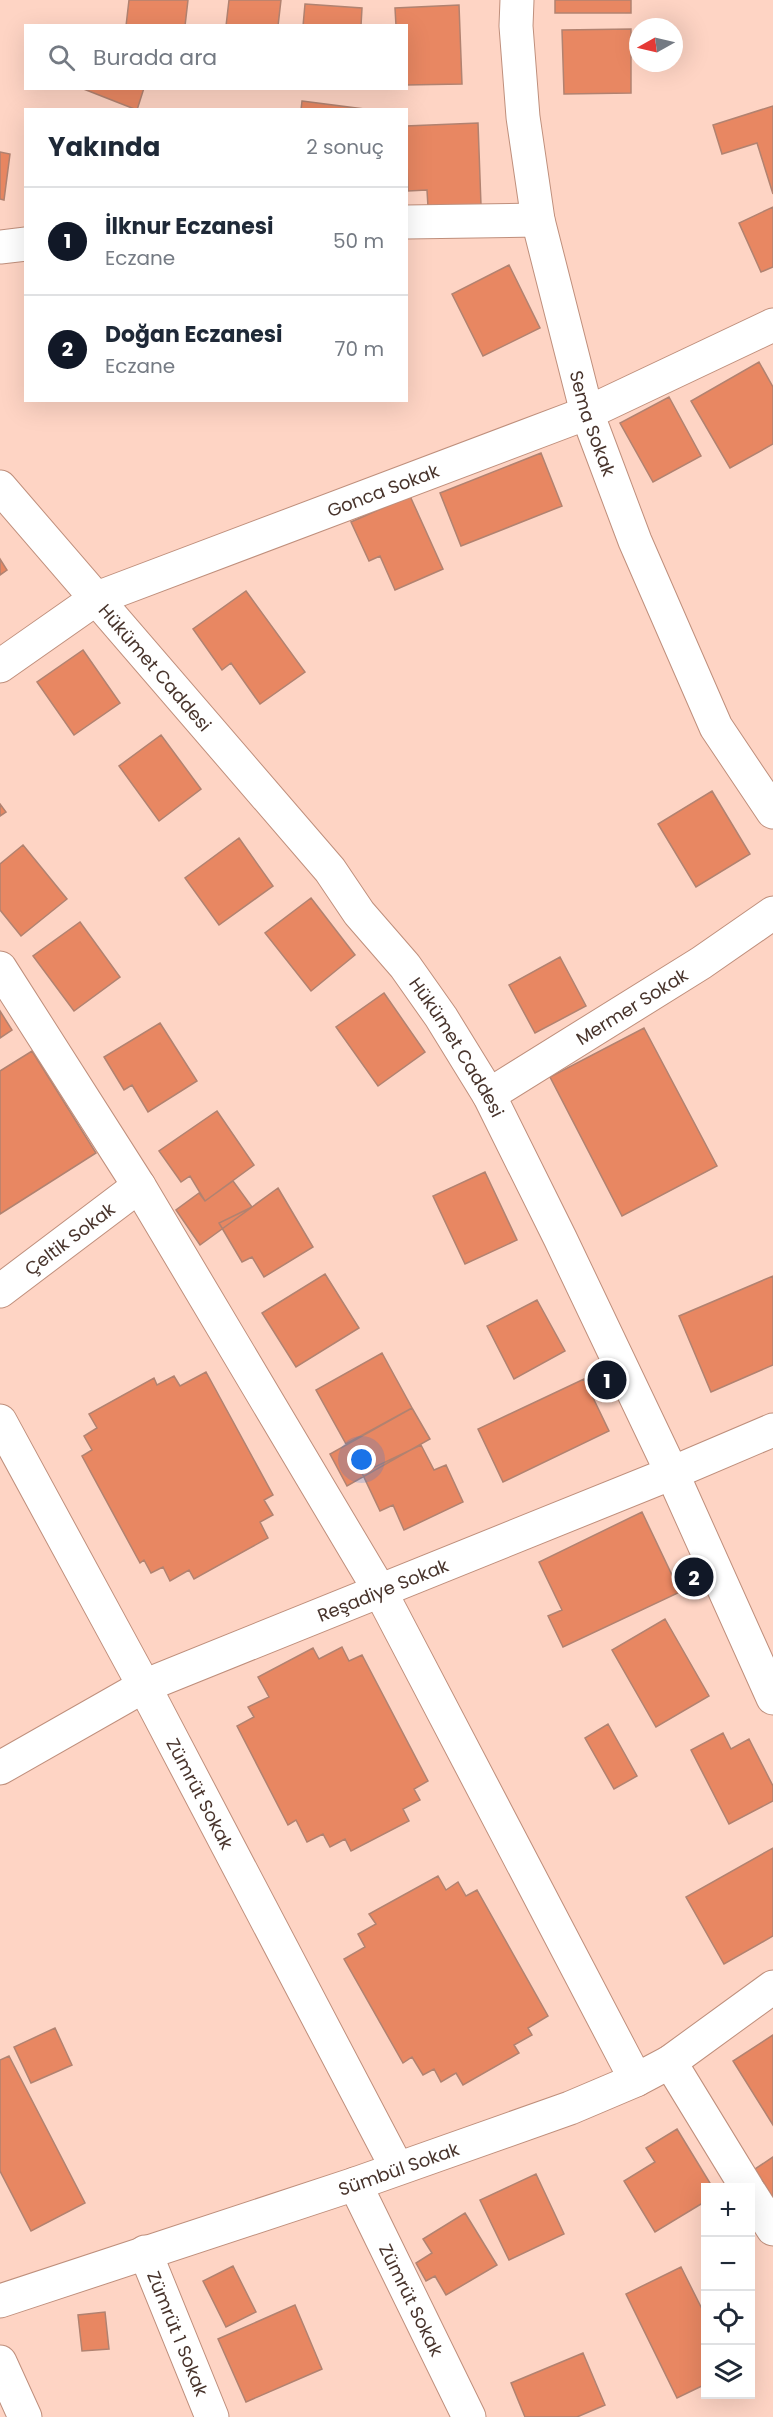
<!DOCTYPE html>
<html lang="tr">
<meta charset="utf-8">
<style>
:root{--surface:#fff;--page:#f2f2f3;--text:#1f2937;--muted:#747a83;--line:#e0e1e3;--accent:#111827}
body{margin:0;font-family:Poppins,sans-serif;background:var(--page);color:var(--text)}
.controls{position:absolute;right:18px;bottom:18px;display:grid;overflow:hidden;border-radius:0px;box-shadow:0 6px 24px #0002}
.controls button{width:54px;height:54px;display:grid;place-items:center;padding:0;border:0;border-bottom:2px solid var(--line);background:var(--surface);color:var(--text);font:30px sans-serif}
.compass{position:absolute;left:629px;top:18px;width:54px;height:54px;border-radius:50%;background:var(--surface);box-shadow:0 6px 24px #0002;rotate:262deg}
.you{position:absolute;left:362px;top:1460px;width:21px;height:21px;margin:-15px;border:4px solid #fff;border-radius:50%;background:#1a73e8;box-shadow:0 0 0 9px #1a73e833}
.badge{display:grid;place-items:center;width:39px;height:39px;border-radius:50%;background:var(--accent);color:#fff;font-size:20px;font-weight:700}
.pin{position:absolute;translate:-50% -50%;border:3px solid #fff;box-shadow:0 2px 6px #0006}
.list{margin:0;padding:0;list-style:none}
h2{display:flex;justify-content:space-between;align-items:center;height:78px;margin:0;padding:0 24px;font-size:26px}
h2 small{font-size:20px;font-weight:400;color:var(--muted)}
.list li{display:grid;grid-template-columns:39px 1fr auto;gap:18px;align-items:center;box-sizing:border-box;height:108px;padding:0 24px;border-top:2px solid var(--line)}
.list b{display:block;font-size:22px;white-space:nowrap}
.list p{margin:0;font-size:20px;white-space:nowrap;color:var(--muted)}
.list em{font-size:20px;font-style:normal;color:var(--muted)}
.icon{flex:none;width:33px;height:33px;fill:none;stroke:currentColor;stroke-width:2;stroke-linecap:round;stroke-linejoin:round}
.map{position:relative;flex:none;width:773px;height:2417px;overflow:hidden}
.search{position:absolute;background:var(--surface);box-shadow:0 6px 24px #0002;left:24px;top:24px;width:384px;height:66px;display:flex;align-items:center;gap:15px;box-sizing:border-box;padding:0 21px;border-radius:0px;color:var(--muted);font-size:22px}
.panel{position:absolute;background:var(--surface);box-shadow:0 6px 24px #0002;left:24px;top:108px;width:384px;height:294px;border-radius:0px}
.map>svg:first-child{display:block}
.building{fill:#e88762;stroke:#b18270;stroke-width:1.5}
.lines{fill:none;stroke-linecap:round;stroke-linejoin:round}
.minor-casing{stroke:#bf8f7c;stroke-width:35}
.minor{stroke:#fff;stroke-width:33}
.labels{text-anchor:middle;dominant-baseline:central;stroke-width:5;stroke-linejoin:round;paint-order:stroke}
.street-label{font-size:18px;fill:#48342c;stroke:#fce7df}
</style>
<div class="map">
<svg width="773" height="2417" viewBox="0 0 773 2417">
<rect width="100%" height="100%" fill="#fed4c4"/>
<!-- building -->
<path class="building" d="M129,0H188L185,26H126Z
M229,0H281L278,26H226Z
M555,0H631V13H555Z
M305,4L362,8L361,26H303Z
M459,5L462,84L406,85V26H396L395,8Z
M631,29V93L564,94L562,30Z
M81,88H144L137,110Z
M302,101L364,109V110H301Z
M773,106V194L757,143L722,154L713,125Z
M478,123L481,205L428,207L427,190L408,191L406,126Z
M0,152L10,154L4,200L0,199Z
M773,207V267L761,272L739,223Z
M509,265L540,328L483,356L452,294Z
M759,362L773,387V444L730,468L691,401Z
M669,397L701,456L653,482L620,423Z
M541,453L562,506L461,546L440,493Z
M410,496L443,569L395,590L380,556L369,561L351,522Z
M0,559L7,570L0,575Z
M246,591L305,672L260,704L231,663L222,670L193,629Z
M83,650L120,703L74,735L37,682Z
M161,735L201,789L159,821L119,766Z
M712,791L750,854L696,887L658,824Z
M0,804L6,812L0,816Z
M239,838L273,886L219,925L185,878Z
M23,845L67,899L21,936L0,910V864Z
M311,898L355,955L311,991L265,933Z
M80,922L120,977L74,1011L33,956Z
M560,957L586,1006L535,1033L509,985Z
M384,993L425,1052L378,1086L336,1027Z
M0,1011L12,1030L0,1038Z
M160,1023L197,1081L148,1112L132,1085L124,1090L104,1057Z
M644,1028L717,1166L622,1216L550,1077Z
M32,1051L96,1153L0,1214V1071Z
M217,1111L254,1165L205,1201L190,1176L181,1182L159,1151Z
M485,1172L517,1240L465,1264L433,1196Z
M233,1181L252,1207L200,1245L176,1210L199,1193L205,1201Z
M278,1188L313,1247L264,1277L252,1257L242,1262L219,1223L252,1207Z
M325,1274L359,1328L296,1367L262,1313Z
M773,1276V1365L711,1392L679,1316Z
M537,1300L565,1351L514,1379L487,1326Z
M382,1353L412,1408L346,1444L316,1390Z
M206,1372L273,1495L264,1500L273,1515L260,1522L268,1538L194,1579L189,1570L170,1581L163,1567L151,1573L144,1560L140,1563L82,1456L92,1450L84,1436L97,1428L89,1414L154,1378L157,1385L174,1376L180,1386Z
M584,1379L609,1431L503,1482L478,1429Z
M412,1408L430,1439L347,1486L330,1454Z
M421,1445L434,1470L446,1465L463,1502L404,1530L393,1505L380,1511L362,1473Z
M642,1512L680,1592L563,1647L548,1616L562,1610L539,1562Z
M665,1619L709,1696L656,1727L612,1650Z
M342,1647L349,1661L362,1655L428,1781L414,1789L420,1800L403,1809L409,1821L351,1851L345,1839L330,1847L323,1834L307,1842L296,1820L288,1825L237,1726L254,1717L248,1707L269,1697L258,1677L313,1648L319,1659Z
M608,1724L637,1776L614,1789L585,1738Z
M723,1733L731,1749L749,1739L773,1786V1801L729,1824L691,1750Z
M773,1848V1936L724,1964L686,1897Z
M438,1876L446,1890L458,1882L466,1896L477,1890L548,2016L528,2028L532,2035L514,2045L519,2053L463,2085L456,2073L441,2082L434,2069L423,2075L412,2057L403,2063L344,1959L365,1947L358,1934L376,1924L369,1914Z
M55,2028L72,2065L31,2083L14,2047Z
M773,2035V2125L733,2061Z
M9,2056L85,2203L31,2231L0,2171V2060Z
M677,2129L713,2188H706V2201L655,2232L624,2181L655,2162L646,2148Z
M773,2157V2198L755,2169Z
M536,2174L564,2234L509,2260L480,2200Z
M465,2213L497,2265L446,2295L435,2276L426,2281L416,2263L432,2253L423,2239Z
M233,2266L256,2312L226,2327L203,2281Z
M681,2267L706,2317V2384L677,2398L626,2294Z
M295,2305L322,2369L246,2402L218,2339Z
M105,2312L109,2349L82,2351L78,2315Z
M583,2353L605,2405L577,2417H525L511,2383Z"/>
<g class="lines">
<defs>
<g id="minor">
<path id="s1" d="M517,0L516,26L523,117L538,220L587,413L635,541L716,727L773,812"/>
<path d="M406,222L538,220"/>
<path d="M0,247L26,244"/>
<path id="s2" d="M0,487L330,870L359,913L405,966L441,1017L489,1095L560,1238L672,1473L773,1698"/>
<path id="s3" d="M0,666L97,598L587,413L773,325"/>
<path d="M0,968L139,1186L380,1591L636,2080"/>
<path id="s4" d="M489,1095L701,963L773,913"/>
<path id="s5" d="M0,1291L139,1186"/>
<path id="s6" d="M0,1421L144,1686L397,2168"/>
<path id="s7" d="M0,1768L144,1686L672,1473L773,1430"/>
<path d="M670,2062L747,2188"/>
<path id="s8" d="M355,2184L469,2417"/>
<path d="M750,2193L773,2229"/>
<path id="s9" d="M145,2252L212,2417"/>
<path id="s10" d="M0,2301L355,2184L570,2108L636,2080L670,2062L773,1987"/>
<path d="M0,2362L25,2417"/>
</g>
</defs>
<!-- minor casing -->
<use href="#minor" class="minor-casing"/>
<!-- minor -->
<use href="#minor" class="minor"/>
</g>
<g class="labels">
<!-- street labels -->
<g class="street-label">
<text stroke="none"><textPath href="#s1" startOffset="432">Sema Sokak</textPath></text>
<text stroke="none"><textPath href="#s3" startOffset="424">Gonca Sokak</textPath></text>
<text stroke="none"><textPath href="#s2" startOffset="238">Hükümet Caddesi</textPath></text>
<text stroke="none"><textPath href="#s4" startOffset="168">Mermer Sokak</textPath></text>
<text stroke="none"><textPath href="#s2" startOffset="724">Hükümet Caddesi</textPath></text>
<text stroke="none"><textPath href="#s5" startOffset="87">Çeltik Sokak</textPath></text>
<text stroke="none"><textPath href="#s7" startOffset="423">Reşadiye Sokak</textPath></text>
<text stroke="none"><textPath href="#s6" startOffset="423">Zümrüt Sokak</textPath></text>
<text stroke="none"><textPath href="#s10" startOffset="420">Sümbül Sokak</textPath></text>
<text stroke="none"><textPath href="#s8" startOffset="129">Zümrüt Sokak</textPath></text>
<text stroke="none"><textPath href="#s9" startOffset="88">Zümrüt 1 Sokak</textPath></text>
</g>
</g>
</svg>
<div class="controls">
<button>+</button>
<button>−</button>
<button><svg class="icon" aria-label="locate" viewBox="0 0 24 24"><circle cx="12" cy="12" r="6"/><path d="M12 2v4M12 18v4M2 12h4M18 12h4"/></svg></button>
<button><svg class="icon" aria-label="layers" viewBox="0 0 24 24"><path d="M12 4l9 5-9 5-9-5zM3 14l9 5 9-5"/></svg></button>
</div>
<svg class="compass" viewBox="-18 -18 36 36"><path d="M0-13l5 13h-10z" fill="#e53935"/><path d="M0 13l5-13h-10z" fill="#747a83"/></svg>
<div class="you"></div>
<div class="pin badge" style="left:607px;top:1380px">1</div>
<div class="pin badge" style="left:694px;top:1577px">2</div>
<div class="search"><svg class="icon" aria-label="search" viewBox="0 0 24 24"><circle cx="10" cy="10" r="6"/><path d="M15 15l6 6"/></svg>Burada ara</div>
<section class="panel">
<h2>Yakında<small>2 sonuç</small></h2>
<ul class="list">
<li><span class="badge">1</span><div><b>İlknur Eczanesi</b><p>Eczane</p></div><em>50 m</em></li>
<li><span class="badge">2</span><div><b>Doğan Eczanesi</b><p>Eczane</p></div><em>70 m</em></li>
</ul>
</section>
</div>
